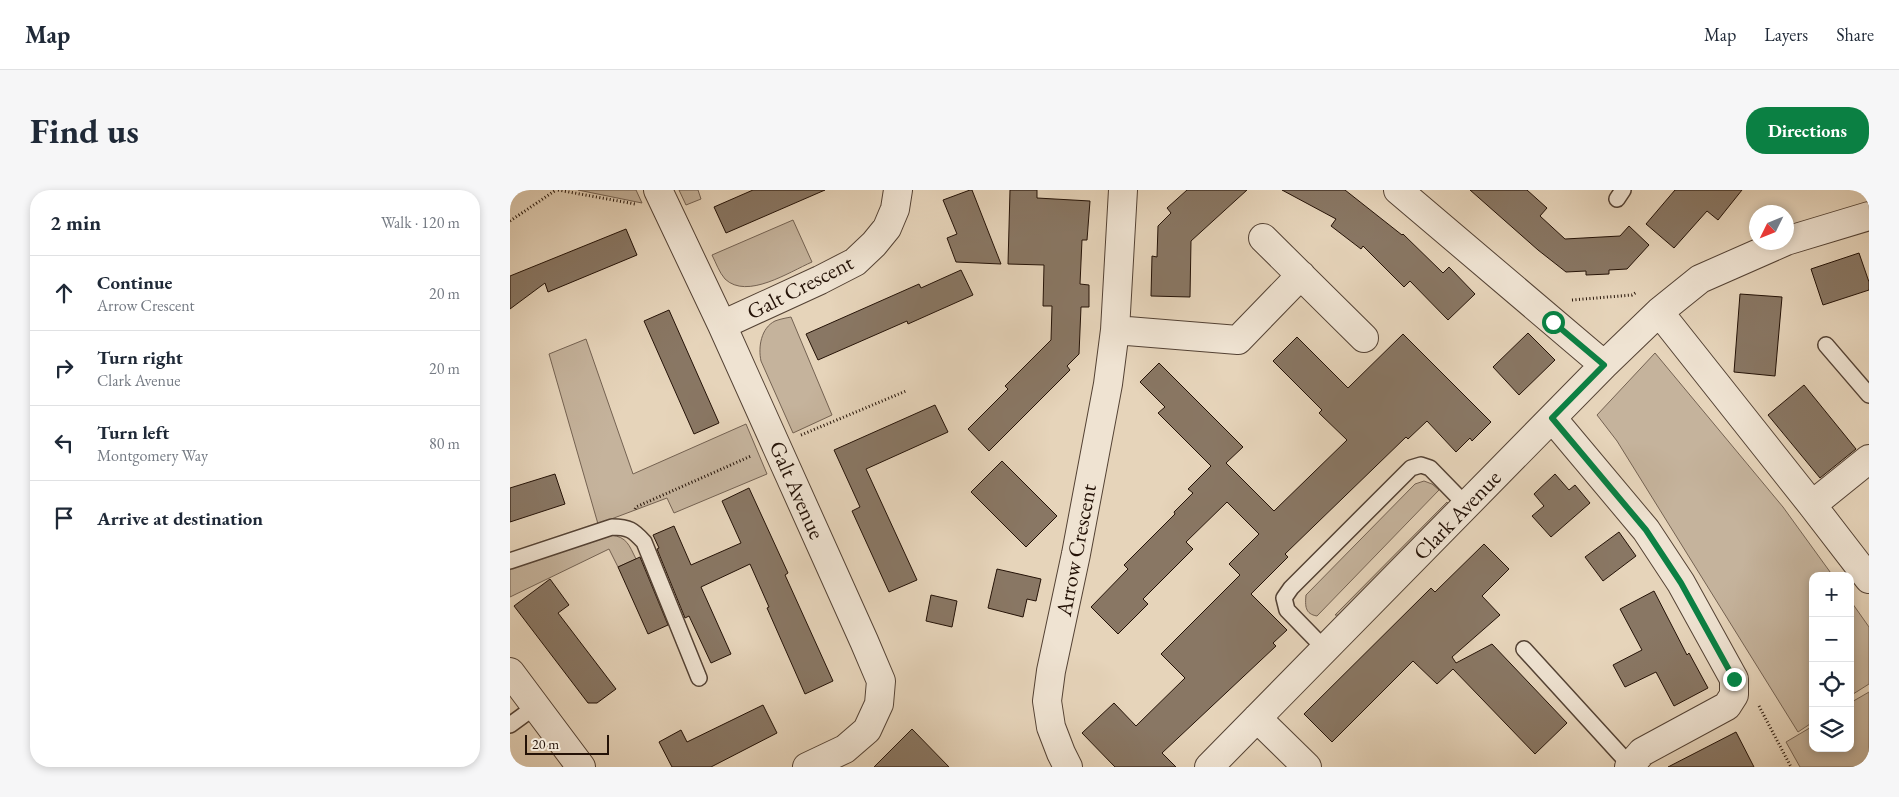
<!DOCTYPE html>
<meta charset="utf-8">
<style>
:root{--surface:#fff;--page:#f6f6f7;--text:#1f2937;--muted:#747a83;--line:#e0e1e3;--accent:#0b8043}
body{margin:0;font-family:"EB Garamond",serif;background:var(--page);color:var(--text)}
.controls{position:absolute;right:15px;bottom:15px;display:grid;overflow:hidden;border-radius:10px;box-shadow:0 2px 8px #0003}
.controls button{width:45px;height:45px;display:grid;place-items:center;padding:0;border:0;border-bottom:1px solid var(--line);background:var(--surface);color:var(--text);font:25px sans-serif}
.compass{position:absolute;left:1239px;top:15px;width:45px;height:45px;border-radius:50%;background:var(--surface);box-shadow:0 2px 8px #0003;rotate:227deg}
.scale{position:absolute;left:15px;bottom:12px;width:84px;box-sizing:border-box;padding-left:5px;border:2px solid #241207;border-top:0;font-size:14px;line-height:18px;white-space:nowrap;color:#241207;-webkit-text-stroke:4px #efe3d2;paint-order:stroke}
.stop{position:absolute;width:15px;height:15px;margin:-11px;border:4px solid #0b8043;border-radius:50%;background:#fff}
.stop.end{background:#0b8043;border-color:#fff;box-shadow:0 1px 5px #0008}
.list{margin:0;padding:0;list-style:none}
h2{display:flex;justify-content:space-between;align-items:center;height:65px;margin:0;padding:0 20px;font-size:21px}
h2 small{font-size:16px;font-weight:400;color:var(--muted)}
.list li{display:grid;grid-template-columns:32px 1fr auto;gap:15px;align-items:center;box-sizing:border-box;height:75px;padding:0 20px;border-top:1px solid var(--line)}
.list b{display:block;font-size:19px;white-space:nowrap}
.list p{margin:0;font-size:16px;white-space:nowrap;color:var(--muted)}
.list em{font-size:16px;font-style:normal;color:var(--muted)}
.icon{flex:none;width:28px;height:28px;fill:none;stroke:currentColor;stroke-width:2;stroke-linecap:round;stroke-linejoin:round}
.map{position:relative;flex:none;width:1359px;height:577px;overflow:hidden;border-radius:20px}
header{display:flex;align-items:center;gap:30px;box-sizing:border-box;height:70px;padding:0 25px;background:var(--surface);border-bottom:1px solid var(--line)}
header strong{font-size:24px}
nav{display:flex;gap:28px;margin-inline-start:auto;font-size:18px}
.intro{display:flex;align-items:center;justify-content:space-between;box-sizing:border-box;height:120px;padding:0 30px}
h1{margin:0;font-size:35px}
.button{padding:12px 22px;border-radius:20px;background:var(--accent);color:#fff;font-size:18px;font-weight:700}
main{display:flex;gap:30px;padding:0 30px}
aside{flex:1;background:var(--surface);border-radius:20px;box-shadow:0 2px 8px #0003}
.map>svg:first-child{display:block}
.green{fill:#c5b39c;stroke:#746252}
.building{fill:#897764;stroke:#241207}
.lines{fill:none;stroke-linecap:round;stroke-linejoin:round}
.service-casing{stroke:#544234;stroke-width:18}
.minor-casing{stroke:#544234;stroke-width:30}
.path{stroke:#241207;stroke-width:3;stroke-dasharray:1 2.5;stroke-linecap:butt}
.service{stroke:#efe3d2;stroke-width:15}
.minor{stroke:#efe3d2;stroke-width:28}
.route{stroke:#0b8043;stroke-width:6}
.labels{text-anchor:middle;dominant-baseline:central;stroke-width:5;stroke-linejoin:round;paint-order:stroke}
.street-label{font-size:22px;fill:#241207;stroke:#efe3d2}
</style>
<header>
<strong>Map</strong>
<nav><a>Map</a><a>Layers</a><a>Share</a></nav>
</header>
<div class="intro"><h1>Find us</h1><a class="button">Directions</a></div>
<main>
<aside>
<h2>2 min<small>Walk · 120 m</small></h2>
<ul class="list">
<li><svg class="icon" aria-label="ahead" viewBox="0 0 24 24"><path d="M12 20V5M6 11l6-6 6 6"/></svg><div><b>Continue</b><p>Arrow Crescent</p></div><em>20 m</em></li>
<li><svg class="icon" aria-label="right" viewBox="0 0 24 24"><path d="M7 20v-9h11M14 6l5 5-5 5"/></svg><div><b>Turn right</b><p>Clark Avenue</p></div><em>20 m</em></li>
<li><svg class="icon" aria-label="left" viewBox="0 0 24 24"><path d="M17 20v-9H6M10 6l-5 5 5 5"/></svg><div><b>Turn left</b><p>Montgomery Way</p></div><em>80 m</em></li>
<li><svg class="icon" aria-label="arrive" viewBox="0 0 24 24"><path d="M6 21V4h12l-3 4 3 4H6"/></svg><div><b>Arrive at destination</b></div></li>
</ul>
</aside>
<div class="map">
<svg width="1359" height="577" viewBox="0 0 1359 577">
<rect width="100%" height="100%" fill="#e6d4ba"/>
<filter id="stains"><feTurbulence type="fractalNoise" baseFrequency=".004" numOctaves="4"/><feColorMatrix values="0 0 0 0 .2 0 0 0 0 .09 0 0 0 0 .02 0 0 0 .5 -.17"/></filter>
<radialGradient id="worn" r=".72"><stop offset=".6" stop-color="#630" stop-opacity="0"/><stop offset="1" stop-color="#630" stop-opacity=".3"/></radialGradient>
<!-- green -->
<path class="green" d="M68,0H126L132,13Z
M169,0H188L191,9L176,15Z
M283,30L302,72C279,82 237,110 215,89C209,82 206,73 202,65Z
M281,127L322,225L283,243L251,171C248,157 251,138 265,131C270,129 276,128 281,127Z
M76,149L123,284L236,234L257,284L164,323L157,308L88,334L39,164Z
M1145,163L1273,317L1323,386H1303V532L1288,542L1107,251L1087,225Z
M914,291L922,294L929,300L807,426C795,424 795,416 796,405L905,294Z
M937,312L939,316L839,426L825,425Z
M101,345C117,347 119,355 126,369L108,377L99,359L0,407V379Z
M1340,410L1359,437V494L1340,506Z
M1359,502V577H1290L1276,552L1303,536V558H1340V513Z"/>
<!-- building -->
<path class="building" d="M243,0H315L216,43L204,17Z
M460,0H462L491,74L446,72L437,48L447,44L433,10Z
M500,0H527V8L580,11L577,50H572L570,94L579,95V117H571L569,164L557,176L560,180L479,261L458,239L498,199L495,196L541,150L542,116H533L534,75L498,74Z
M677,0H737L681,51L680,107L641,106L642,66L647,67L648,36L661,23L657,18Z
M772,0H835L892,45L893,44L933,83L939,77L965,104L938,130L900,91L894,97L853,56L851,59L821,36L826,29Z
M960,0H1017L1037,18L1030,26L1055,49L1110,46L1119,36L1139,55L1117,79L1099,80V84L1076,85V81L1056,82L1028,60Z
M1165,0H1232L1208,30L1197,21L1164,58L1136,34Z
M116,39L127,65L38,102L35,93L0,119V86Z
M1349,63L1359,92V100L1313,115L1301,79Z
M451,80L463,105L398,134L397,131L308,170L296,144L409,94L411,98Z
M1230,104L1272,107L1265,186L1224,182Z
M159,120L209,233L184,244L134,131Z
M1018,143L1045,170L1009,205L983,177Z
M893,144L981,232L962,251L960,248L946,262L917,231L898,249L896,247L775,364L778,367L741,404L777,440L763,453L766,456L652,563L666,577H605L572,543L604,513L626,536L675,488L651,464L730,385L719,374L749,344L717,312L676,352L683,359L633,409L638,414L608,444L581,417L618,379L614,375L665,324L664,322L683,303L678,299L701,276L648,223L655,217L630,192L649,173L733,257L716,273L764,321L837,250L809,223L812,220L763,171L787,147L838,198Z
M1294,195L1346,259L1310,288L1258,225Z
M425,215L438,242L356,279L407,390L379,402L342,321L350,317L324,260Z
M492,271L547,326L516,357L461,302Z
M45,284L55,314L0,332V298Z
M1045,284L1059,300L1065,295L1080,313L1041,347L1022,326L1034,316L1024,304Z
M239,298L278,383L275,385L323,491L295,504L257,418L259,417L240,374L191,397L221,464L201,473L179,426L175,428L147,359L149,358L143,345L164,336L181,375L231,353L212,311Z
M1109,342L1126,366L1093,391L1075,367Z
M974,354L999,379L972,406L990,425L942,467L946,473L982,454L1057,533L1025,564L943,479L927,494L903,471L822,552L794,524L921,398L925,402Z
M130,367L158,435L138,444L108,377Z
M487,379L531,389L526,411L517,409L513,427L478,418Z
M40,389L59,415L48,423L106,499L87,513H78L4,416Z
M1144,401L1177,465L1179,463L1198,498L1164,516L1146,482L1115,497L1103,475L1132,460L1110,419Z
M421,405L447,411L442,437L416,431Z
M253,515L267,543L201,577H162L149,552L171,540L177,552Z
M402,539L439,577H364Z
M1226,542L1244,577H1158Z"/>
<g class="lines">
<defs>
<path id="service" d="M1107,9L1113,0
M1316,155L1359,205
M0,371L102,337C119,337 123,340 134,352L189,488
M815,459L777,420L774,408L781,398L901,278L911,275L920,278L956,315
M1014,459L1119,574
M0,535L26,516"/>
<path id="minor" d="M148,0L212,135L354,451L371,491L369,514L357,540L335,559L297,577
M888,0L1094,175
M753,48L854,148
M1276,51L1359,26
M1149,122L1302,315L1359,389
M212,135L310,90L345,72L364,54L377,38L385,19L388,0
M605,140L728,150L791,85
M1042,228L1136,340L1171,393L1224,489V505L1217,516L1132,562L1119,577
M1302,315L1359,269
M0,482L71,577
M747,528L797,577
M558,577L551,563L541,537L537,511L541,481L566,364L598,194L605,140L613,0
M699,577L1094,175L1149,122L1190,89L1274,52"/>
</defs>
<!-- service casing -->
<use href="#service" class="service-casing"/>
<!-- minor casing -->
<use href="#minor" class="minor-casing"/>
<!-- path -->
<path class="path" d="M48,0L125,14
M0,31L46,0
M1062,110L1122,105L1127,102
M291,245L396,201
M125,319L126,317L241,266
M1249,516L1281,577"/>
<!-- service -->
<use href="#service" class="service"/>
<!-- minor -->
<use href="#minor" class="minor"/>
</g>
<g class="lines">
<!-- route -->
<path class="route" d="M1043,132L1094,175L1042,228L1136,340L1171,393L1224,489"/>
</g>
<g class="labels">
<!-- street labels -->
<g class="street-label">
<text transform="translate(290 97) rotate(-27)">Galt Crescent</text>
<text transform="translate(287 300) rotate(66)">Galt Avenue</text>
<text transform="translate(947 325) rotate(-46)">Clark Avenue</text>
<text transform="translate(566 360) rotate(-79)">Arrow Crescent</text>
</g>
</g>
<rect width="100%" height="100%" filter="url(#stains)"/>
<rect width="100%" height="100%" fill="url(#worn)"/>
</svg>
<div class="controls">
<button>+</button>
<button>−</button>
<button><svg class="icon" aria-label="locate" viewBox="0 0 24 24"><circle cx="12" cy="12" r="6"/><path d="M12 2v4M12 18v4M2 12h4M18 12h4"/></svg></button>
<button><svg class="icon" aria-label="layers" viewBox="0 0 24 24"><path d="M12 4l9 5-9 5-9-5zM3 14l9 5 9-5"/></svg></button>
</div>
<svg class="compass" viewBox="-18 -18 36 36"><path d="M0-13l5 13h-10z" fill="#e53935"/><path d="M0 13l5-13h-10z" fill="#747a83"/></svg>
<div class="scale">20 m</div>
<div class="stop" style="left:1043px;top:132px"></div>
<div class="stop end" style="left:1224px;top:489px"></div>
</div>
</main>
